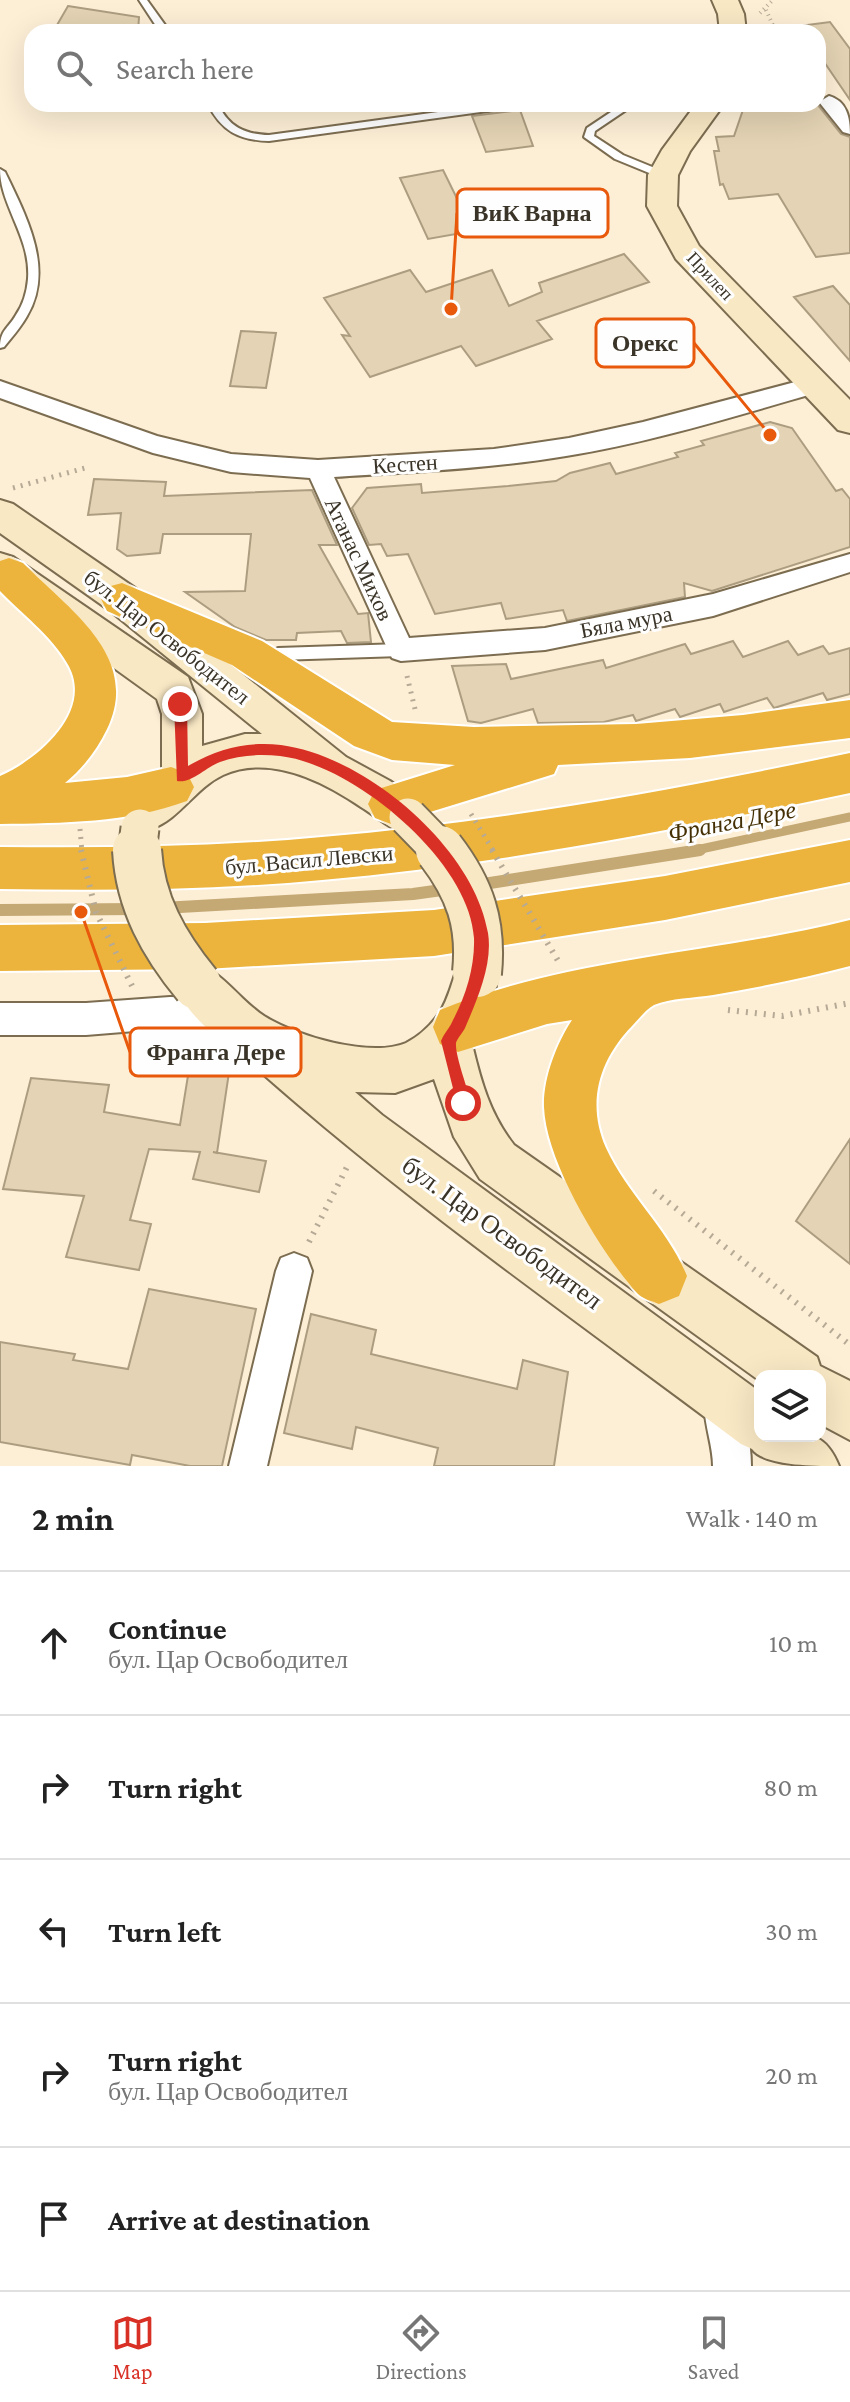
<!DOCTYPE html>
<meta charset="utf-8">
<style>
:root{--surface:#fff;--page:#f6f6f6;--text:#222;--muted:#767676;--line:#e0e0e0;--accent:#d93025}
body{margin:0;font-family:"Crimson Pro",serif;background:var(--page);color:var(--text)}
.controls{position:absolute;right:24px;bottom:24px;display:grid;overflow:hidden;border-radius:16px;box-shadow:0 8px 32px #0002}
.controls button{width:72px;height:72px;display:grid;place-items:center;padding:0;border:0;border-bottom:2px solid var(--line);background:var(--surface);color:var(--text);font:40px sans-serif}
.stop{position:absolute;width:24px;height:24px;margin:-18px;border:6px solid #d93025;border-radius:50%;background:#fff}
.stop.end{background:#d93025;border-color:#fff;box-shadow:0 2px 8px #0008}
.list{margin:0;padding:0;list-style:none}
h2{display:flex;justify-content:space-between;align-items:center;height:104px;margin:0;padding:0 32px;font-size:34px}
h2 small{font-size:26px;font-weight:400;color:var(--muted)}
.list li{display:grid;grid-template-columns:52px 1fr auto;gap:24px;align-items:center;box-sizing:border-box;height:144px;padding:0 32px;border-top:2px solid var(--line)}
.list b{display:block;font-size:30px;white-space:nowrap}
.list p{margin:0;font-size:26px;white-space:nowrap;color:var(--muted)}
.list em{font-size:26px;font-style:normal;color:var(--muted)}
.icon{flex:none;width:44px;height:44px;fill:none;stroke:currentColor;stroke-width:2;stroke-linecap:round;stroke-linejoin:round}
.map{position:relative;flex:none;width:850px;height:1466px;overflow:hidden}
.search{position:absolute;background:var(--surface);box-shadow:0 8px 32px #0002;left:24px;right:24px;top:24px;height:88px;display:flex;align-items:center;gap:20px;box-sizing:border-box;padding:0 28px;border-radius:24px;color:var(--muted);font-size:30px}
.sheet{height:824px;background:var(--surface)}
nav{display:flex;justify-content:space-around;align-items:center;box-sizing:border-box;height:112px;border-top:2px solid var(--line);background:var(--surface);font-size:22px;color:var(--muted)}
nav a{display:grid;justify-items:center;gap:4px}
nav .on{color:var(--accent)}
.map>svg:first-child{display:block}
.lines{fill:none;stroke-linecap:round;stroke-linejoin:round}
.stream-far1{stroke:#c5a975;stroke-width:9}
.stream{stroke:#c5a975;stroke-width:12}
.building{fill:#e4d3b4;stroke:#ad9d80;stroke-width:2}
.lane-casing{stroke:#7c6d51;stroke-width:4}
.street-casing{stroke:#7c6d51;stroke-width:4}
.secondary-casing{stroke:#7c6d51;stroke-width:4}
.highway-casing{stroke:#fff;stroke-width:4}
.path-far2{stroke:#b6aa96;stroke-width:4;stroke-dasharray:1 4;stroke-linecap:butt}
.path-far1{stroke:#b6aa96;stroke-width:5;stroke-dasharray:2 6;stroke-linecap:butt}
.path{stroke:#b6aa96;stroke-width:6;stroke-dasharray:2 7;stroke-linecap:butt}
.lane{fill:#fff;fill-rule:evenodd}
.street{fill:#fff;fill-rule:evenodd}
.secondary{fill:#f9e8c4;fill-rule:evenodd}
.highway{fill:#ecb43c;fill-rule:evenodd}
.secondary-bridge-far1-casing{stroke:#7c6d51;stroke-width:41;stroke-linecap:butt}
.secondary-bridge-casing{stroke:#7c6d51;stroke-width:52;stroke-linecap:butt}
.path-bridge-far1{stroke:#b6aa96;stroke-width:5;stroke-dasharray:2 6;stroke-linecap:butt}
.path-bridge{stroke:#b6aa96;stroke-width:6;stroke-dasharray:2 7;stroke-linecap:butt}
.secondary-bridge-far1{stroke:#f9e8c4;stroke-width:37}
.secondary-bridge{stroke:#f9e8c4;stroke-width:48}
.route{fill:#d93025}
.labels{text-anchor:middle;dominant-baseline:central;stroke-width:6;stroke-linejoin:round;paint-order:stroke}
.far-street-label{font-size:18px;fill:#3a3327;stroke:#fefefe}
.street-label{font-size:22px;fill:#3a3327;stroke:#fefefe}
.water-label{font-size:24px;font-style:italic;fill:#443004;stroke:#fefefe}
.near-street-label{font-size:26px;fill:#3a3327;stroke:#fefefe}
.leader{fill:none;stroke:#e8590c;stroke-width:3}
.callout-dot{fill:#e8590c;stroke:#fefefe;stroke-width:3}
.callout{fill:#fefefe;stroke:#e8590c;stroke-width:3}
.callout-label{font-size:24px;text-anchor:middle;font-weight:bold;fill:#3a3327}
</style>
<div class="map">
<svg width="850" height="1466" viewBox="0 0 850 1466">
<rect width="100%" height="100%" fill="#fdefd6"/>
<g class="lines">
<!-- stream-far1 -->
<path class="stream-far1" d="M687,852L850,817"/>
<!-- stream -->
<path class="stream" d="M477,885L700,850
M162,908L413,894L449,889
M0,910L138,909"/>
</g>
<!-- building -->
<path class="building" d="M68,6L139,17L138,32H53Z
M830,22L850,49V100L818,53V32H803L799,26Z
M745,104H817L841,134L850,137V253L816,257L778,194L729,199L723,184L720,185L714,151H719L716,137L734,136Z
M520,110L533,146L486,152L472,116Z
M443,170L473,231L428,239L400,178Z
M624,254L649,282L537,321L552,339L476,366L461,346L370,377L342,335L350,336L324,298L410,270L426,292L492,270L509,306L542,292L539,283Z
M833,286L850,305V361L794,297Z
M241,331L276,333L266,388L230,386Z
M770,422L792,428L836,491L842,489L850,499V547L712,591L684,583L685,597L567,621L563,610L506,619L501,603L435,614L408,554L387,556L381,544L369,545L352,508L367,488L421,484L422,493L508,486L556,481L570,473L610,463L616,474L678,457L675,453L704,445L701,441Z
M94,479L166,482L164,496L312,490L337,545H319L358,614L368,613L371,642L347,643L341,631L297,633L296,640H266L235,627L185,592L245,591L251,534H163L160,553L127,556L117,549L121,513L88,515Z
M733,641L743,657L788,641L798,655L823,646L829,654L850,648V694L827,700L823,693L774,708L767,698L724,712L720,704L680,717L675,709L636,721L633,715L604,722L538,723L533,709L481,723L468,721L452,666L506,664L511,679L603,660L606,668L685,644L691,654Z
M191,1057L231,1059L217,1153L213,1152L266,1161L259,1192L193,1179L200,1152L149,1149L130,1220L151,1224L139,1270L66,1257L84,1196L3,1189L31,1078L109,1085L104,1112L180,1125Z
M850,1139V1264L796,1221Z
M149,1289L256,1309L222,1466H190L132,1455L130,1465L0,1442V1342L75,1354L73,1360L128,1369Z
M311,1314L376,1330L371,1354L517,1389L523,1360L568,1372L554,1466H434L438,1448L356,1427L352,1449L284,1433Z"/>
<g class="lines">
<defs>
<path id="lane" d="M139,0H147L170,32H160Z
M208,104H218C229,127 244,134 269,135L497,104H523L518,107L269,141C239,140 221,131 208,104Z
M623,104H635L595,131L594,136L623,155L667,173V177H659L615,159L584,137L587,128Z
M0,169L5,172C26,216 55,269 27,316C21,327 12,337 4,347L0,348C0,330 8,329 16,315C23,305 27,291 28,279C31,237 0,206 0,169Z
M401,644L406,646L408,650L406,654L401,656L278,660L273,658L271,654L273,650L278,648Z"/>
<path id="street" d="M829,96C847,101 850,118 850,134L843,132L819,102Z
M814,377L822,379L826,385L822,391C739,415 652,442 566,456C489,469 412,472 334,477L409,638L545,628L713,594L850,554V572L713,616L545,650L401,661L392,658L388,650L310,478L231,472L153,453L0,398V381L157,436L231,454L318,460L494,449L569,438L643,422Z
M170,997L212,998L237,1006L242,1017L237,1028L226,1033L184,1027L86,1035H0V1003H86Z
M294,1253L307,1258L312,1271L267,1466H229L276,1271L281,1258Z
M721,1382L734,1388C744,1413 751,1439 751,1466H713C713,1440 698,1411 708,1388Z"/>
<path id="secondary" d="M712,0H738L744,14L746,32H720L718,14Z
M696,104H724L690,151L678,175L677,206L699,246L850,400V433L838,430L676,259L647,206L648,175L662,150Z
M0,500L13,504L135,588L346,757L390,781L423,804L429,817L423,830L408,836C390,829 377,817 361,807C323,781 269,754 223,775C195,788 180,819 151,829L136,824L130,811L136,798L162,772V714L157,699L0,586V553L13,557L188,677L202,714V746L245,734H262L109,610L0,533Z
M477,952L493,958C505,986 485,1018 472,1044C481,1082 490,1114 514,1145L817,1357L820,1366L850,1381V1440L820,1424V1376H760V1381L480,1179L454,1137L434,1079L395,1093L355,1092L382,1115L760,1392V1436C800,1436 822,1424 839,1466C814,1466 764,1466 752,1449L741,1444C580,1323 415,1208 264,1075C233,1048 191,1024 175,985L181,970L197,963C224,974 240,1000 264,1016C296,1036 370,1058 406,1043C418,1037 430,1026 438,1015C450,998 453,976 461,958Z"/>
<path id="highway" d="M9,558L23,563C68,609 142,656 107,729C97,750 83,768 65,783L127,777L171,767L187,773L194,787L187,801C127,823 63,823 0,824V776C39,759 96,710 67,663C51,635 22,614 0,591V561Z
M122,583L262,641L392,722L474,727L636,724L743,715L850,700V738L690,758L558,765L554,774L538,779L391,824L375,818L368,804L375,790L455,765L392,760L354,746L232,665L107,611L101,599L107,587Z
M850,753V793C675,830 500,864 322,880C215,890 108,891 0,889V847C108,848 215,847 322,837C500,822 675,790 850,753Z
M850,840V882L665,920L434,956L205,969L0,971V925L205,923L434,910L665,876Z
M850,920V966C805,978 760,987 713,995C695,998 670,998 654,1005C646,1009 638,1020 632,1026C599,1060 586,1103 606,1148C627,1194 668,1229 687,1276L679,1296L659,1304C652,1301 642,1299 637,1293C601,1253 546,1162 544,1107C543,1078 557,1043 572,1020L547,1024L458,1052L440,1044L433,1027L440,1010C570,957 715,954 850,920Z"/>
</defs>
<!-- lane casing -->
<use href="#lane" class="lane-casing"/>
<!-- street casing -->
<use href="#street" class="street-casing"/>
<!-- secondary casing -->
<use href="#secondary" class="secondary-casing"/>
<!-- highway casing -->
<use href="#highway" class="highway-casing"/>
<!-- path-far2 -->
<path class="path-far2" d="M766,10L776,32
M760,13L773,0"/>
<!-- path-far1 -->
<path class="path-far1" d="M13,488L85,468
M407,676L415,709"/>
<!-- path -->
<path class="path" d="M728,1010L782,1016L850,1003
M654,1191L850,1345
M309,1242L348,1165"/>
<!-- lane -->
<use href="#lane" class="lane"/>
<!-- street -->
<use href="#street" class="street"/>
<!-- secondary -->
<use href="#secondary" class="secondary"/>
<!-- highway -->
<use href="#highway" class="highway"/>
<defs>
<path id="secondary-bridge-far1" d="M408,817L442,852
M137,852L140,828"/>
<path id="secondary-bridge" d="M137,850C140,903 164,945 197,985
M440,850C470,889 482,924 477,973"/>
</defs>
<!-- secondary-bridge-far1 casing -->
<use href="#secondary-bridge-far1" class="secondary-bridge-far1-casing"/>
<!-- secondary-bridge casing -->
<use href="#secondary-bridge" class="secondary-bridge-casing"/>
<!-- path-bridge-far1 -->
<path class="path-bridge-far1" d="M471,814L494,852
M80,829L82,852"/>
<!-- path-bridge -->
<path class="path-bridge" d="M81,850L96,912L133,988
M492,850L560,964"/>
<!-- secondary-bridge-far1 -->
<use href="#secondary-bridge-far1" class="secondary-bridge-far1"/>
<!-- secondary-bridge -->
<use href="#secondary-bridge" class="secondary-bridge"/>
</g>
<!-- route -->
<path class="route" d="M180,699L187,704L188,766C217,749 247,741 281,745C366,756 474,848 488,933C493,964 477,1000 465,1028C463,1032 457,1039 456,1043C455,1056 468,1089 471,1103L469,1108H458L441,1041C444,1033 450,1028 453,1020C466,996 475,966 474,938C470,861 353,764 280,756C260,754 239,755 220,762C206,767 191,784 177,781L174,704Z"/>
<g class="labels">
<!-- far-street labels -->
<g class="far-street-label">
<text transform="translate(710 276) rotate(47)">Прилеп</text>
</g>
<!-- street labels -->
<g class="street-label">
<text transform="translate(405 464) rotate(-4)">Кестен</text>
<text transform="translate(359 559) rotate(65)">Атанас Михов</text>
<text transform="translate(626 622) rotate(-11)">Бяла мура</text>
<text transform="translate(167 637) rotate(38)">бул. Цар Освободител</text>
<text transform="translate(309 860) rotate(-5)">бул. Васил Левски</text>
</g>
<!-- water labels -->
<g class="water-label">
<text transform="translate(732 821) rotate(-11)">Франга Дере</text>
</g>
<!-- near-street labels -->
<g class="near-street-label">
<text transform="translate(502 1233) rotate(36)">бул. Цар Освободител</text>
</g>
</g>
<!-- callouts -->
<path class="leader" d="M451 309L457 213M770 435L694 343M81 912L130 1052"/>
<g class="callout-dot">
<circle cx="451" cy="309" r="8"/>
<circle cx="770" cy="435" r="8"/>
<circle cx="81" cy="912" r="8"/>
</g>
<g class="callout">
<rect x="457" y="189" width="151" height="48" rx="8"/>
<rect x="596" y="319" width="98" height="48" rx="8"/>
<rect x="130" y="1028" width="171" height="48" rx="8"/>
</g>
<g class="callout-label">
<text x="532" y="221">ВиК Варна</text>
<text x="645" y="351">Орекс</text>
<text x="216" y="1060">Франга Дере</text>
</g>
</svg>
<div class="controls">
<button><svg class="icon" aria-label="layers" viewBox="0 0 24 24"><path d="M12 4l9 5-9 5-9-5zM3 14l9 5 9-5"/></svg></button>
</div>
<div class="stop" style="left:463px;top:1103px"></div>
<div class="stop end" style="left:180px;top:704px"></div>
<div class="search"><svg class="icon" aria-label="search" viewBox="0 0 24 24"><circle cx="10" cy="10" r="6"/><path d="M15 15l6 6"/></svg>Search here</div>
</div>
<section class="sheet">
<h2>2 min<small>Walk · 140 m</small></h2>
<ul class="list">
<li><svg class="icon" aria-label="ahead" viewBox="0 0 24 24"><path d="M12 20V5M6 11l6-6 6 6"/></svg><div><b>Continue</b><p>бул. Цар Освободител</p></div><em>10 m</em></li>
<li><svg class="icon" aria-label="right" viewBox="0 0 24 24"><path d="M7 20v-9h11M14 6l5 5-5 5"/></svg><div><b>Turn right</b></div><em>80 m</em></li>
<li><svg class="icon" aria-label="left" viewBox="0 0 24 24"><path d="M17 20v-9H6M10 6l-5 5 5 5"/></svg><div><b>Turn left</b></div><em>30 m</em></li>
<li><svg class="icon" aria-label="right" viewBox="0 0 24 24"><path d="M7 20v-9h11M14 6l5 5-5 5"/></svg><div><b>Turn right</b><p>бул. Цар Освободител</p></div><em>20 m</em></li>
<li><svg class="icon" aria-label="arrive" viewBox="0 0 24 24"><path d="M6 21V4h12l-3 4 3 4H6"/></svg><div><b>Arrive at destination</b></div></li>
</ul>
</section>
<nav>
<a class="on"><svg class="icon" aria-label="map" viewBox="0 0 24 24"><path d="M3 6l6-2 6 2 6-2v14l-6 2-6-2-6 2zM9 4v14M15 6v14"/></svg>Map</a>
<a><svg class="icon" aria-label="directions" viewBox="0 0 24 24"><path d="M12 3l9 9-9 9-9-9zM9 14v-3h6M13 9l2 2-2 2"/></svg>Directions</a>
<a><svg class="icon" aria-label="saved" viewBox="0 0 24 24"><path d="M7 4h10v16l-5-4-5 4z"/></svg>Saved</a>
</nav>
